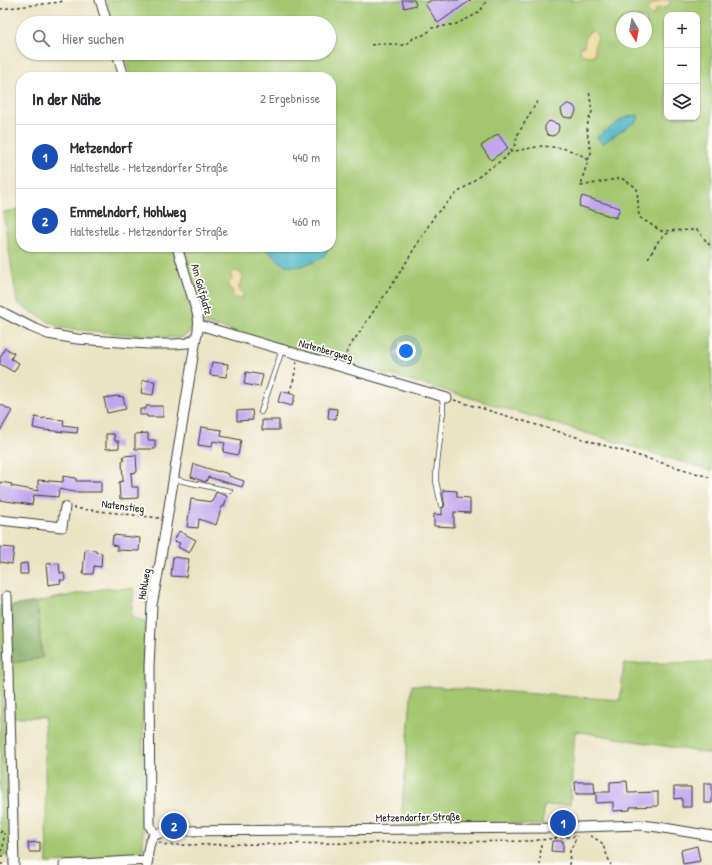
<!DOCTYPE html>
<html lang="de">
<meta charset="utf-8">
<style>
:root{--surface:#fff;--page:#f7f7f7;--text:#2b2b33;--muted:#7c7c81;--line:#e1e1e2;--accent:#d93025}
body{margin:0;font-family:"Patrick Hand",sans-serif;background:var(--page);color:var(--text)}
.controls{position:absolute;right:12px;top:12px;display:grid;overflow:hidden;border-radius:8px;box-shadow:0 1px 3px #0004}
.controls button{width:36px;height:36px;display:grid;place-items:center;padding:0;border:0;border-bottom:1px solid var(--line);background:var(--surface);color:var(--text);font:20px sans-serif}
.compass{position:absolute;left:616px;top:12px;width:36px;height:36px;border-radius:50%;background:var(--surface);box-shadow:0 1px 3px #0004;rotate:170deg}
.you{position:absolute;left:406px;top:351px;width:14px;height:14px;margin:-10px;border:3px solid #fff;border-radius:50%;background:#1a73e8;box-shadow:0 0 0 6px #1a73e833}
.badge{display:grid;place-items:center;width:26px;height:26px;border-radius:50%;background:var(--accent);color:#fff;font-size:13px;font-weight:700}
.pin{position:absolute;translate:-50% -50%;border:2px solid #fff;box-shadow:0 1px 4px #0006}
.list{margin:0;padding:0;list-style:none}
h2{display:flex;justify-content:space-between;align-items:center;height:52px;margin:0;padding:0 16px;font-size:17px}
h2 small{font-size:13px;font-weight:400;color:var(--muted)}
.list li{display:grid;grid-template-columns:26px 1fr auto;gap:12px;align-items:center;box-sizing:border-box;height:64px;padding:0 16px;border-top:1px solid var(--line)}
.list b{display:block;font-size:15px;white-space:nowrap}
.list p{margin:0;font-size:13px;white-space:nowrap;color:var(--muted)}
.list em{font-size:13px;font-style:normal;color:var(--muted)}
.icon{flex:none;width:22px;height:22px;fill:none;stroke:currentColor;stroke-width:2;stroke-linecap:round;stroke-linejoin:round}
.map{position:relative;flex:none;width:712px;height:865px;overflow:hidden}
.search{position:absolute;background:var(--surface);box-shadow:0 1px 3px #0004;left:16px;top:16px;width:320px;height:44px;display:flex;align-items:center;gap:10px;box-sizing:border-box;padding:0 14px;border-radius:22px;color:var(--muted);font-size:15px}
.panel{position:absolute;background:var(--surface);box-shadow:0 1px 3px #0004;left:16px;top:72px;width:320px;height:180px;border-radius:16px}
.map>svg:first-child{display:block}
.green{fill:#a3c770;stroke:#607246;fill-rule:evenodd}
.forest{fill:#82ac62;stroke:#4f643f}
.sand{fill:#eeda9e;stroke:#857b5d}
.water{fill:#47b3c3;stroke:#326870}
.building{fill:#c1a5ee}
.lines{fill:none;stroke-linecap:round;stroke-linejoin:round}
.lane-casing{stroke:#3b3a35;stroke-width:6}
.street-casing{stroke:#3b3a35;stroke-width:11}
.path{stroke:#3b3a35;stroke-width:1.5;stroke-dasharray:3 3;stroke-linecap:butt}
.lane{stroke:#fff;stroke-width:4.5}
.street{stroke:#fff;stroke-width:9}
.labels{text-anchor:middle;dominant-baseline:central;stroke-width:3.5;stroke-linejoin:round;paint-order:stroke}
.street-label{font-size:11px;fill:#1c1c1c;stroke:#fdfcf7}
</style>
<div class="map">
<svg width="712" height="865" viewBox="0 0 712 865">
<rect width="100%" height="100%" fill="#fdfcf7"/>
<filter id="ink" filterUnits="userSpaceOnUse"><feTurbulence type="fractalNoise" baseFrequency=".025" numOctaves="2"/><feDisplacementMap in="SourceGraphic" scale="8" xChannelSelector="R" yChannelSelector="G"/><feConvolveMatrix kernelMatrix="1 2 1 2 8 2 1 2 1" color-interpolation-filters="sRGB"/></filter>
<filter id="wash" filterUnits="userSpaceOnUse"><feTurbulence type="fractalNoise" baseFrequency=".012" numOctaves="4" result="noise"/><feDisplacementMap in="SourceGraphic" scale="16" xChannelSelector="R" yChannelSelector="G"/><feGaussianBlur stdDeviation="0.9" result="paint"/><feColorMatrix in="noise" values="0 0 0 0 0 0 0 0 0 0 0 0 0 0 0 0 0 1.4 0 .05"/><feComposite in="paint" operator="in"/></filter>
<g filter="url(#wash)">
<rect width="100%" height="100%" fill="#eae4c4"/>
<!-- green -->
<path class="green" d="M106,0H712V471L451,392L204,323L181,338L134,335L60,328L17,303L3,212L21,209V247H331V77H131L123,53H329V23H114ZM667,15H697V117H667ZM622,18H646V42H622Z
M106,588L134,589L131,617L146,623L143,693V849L141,854L135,859L47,863L44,717H11L12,663L42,658L37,602Z
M0,605L8,606L4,712L11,855H0Z
M712,662V754L575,731L570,804L544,806L543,825L401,823L412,685L620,700L624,664Z"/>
<!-- forest -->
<path class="forest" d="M37,602L42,658L12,663L11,606Z"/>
<!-- sand -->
<path class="sand" d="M661,0H669L670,2C667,10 664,7 656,9L654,15H651C648,13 647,11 648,7Z
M593,31L596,34L598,38L594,47L595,52L594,55C587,57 578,55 580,47L584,46C586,39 584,33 593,31Z
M236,271L242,274L243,278L239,286V289L243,295L242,298C238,299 235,299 232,296L233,291L229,287L228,284L232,280L231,273L233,272Z
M403,339C406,341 408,343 408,346L404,350C404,359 399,360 393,356V350L398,349V342Z"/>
<!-- water -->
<path class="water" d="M637,115L639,116L638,120L602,144L597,137L624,118Z
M263,247H326L327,252L324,256L317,261L298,267L284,265Z"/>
<g id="blocks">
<!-- building -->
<path class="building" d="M402,0H414L416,5L404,8Z
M431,0H471L438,23L425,4Z
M567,104H569L574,106L576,110L575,114L572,118H570L564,117L562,114L561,109Z
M549,121L558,124L559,127L558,132L555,135L552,136L548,135L545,131V126Z
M498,134L508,148L491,160L481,146Z
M582,196L620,208L616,218L579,206Z
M5,348L14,353L11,359L19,363L14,372L0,364V358Z
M212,362L228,364L226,377L210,375Z
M246,372L263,375L260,387L244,384Z
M143,380L155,381L153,395L141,393Z
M281,391L295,395L292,406L278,402Z
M117,396L123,397L126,409L107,413L104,398Z
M0,404L12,411L0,431Z
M146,406H163V417H147V415H140V409H146Z
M329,408L337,409L336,419L328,418Z
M252,410L253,420L237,421V411Z
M35,417L43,419V418L64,420L63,425L78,427L77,433L43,430L33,428Z
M262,420H279V430H262Z
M201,427L222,430L221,436L241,440L238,455L223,452L225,443L213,441L212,447L198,445Z
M148,433V440H155V449H135V434Z
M106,434H114L115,441H119V448L106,449Z
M136,455L137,472L131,473L132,487H138V498L120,499L119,482L123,481L122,461H124L123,456Z
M194,464L219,472V471L229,474V476L244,481L242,487L208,477L206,482L191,477Z
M63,476L76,478V481H101V492H74L59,489L58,497L34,495L32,505L0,500V482L12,484L11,486L38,491V480L63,482Z
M443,490L457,491V497L470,498V513L454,512V527L434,526V514L442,515V508L445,506L443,496Z
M216,492L227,496L224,507L222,506L216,525L199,519L198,528L187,527L191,499L212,502Z
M179,531L196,540L189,553L178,547L180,543L174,541Z
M113,535L140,538L139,551L117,550V546L112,545Z
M0,547L14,548L12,564L0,562Z
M85,549L96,550L95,552L102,553L101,567L94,566L93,574H83Z
M173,557L189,559L186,577L171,576Z
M27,563L28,574H20V564Z
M59,563L60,573H64L65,580H60L61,583L48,585L46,564Z
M627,781L628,793L658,792V806L630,807V810L613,811V802L596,803V792H610V782Z
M575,782H594L595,794H576Z
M704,783H712V803H704Z
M674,787H691V807H682V798L674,799Z
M552,841H563V852L551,851Z
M40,842V852H29L28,843Z
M697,846L700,861L683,864L681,850Z"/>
</g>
</g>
<g filter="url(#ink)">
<use href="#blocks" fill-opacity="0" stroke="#3b3a35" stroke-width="1"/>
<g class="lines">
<defs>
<path id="lane" d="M441,396L443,404V411L436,473V481L441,505
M261,412L282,350
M173,479L230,491"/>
<path id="street" d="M100,0L107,23
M117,53L124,77
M0,311L31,327L48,334L77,339L148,344H175L188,343L196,338
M199,325L447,398
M0,520L62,527L65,507
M7,596L14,865
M155,835L150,826L149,667L152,605L160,563L196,338C199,330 199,324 198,316L177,247
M64,865L148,860
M147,865C148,856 147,843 154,836C159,832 168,832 173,831L550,828L640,825L658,827L712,836"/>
</defs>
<!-- lane casing -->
<use href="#lane" class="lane-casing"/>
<!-- street casing -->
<use href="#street" class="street-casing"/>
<!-- path -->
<path class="path" d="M0,9L60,2L65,0
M371,45L378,44H394L403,45L410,42L413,38L421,36L427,33L432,28L456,24L471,17L481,10L485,3V0
M510,152L542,146L562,148L572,151L583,156L588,161L583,176L581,186L621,178L637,188L639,217L661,231L697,230L712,248
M588,160L591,153L587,132L588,121L592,112L589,90
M648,258C653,252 656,242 662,237C664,235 668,233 671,232
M344,359L348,349L397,277L435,215L456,194L490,168L504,159L514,147L518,134L538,100
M289,393L293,382L297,362
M454,400L712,478
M73,508L159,518
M0,833L4,829
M590,836L593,837L602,843L611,865
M159,842L166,845H178L530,841L578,836
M0,851L3,849L4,833
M0,856H5
M0,864H5
M540,865L541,841
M569,865L570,851L577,836"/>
<!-- lane -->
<use href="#lane" class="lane"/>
<!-- street -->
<use href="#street" class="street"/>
</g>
</g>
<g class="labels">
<!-- street labels -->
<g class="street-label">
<text transform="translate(202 289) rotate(74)">Am Golfplatz</text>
<text transform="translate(326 350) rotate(16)">Natenbergweg</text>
<text transform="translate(123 506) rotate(7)">Natenstieg</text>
<text transform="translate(144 584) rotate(-80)">Hohlweg</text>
<text transform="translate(418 817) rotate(-1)">Metzendorfer Straße</text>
</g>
</g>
</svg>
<div class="controls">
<button>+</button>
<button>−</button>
<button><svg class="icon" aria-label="layers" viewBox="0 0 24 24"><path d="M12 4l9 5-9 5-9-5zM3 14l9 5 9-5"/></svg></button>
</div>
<svg class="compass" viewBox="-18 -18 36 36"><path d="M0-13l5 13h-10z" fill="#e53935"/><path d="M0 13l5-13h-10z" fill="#7c7c81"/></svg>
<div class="you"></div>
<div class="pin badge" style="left:563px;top:823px;background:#1a4fb4">1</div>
<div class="pin badge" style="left:174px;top:826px;background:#1a4fb4">2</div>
<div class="search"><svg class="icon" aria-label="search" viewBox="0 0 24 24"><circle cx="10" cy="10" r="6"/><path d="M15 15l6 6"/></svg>Hier suchen</div>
<section class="panel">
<h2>In der Nähe<small>2 Ergebnisse</small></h2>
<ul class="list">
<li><span class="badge" style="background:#1a4fb4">1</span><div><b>Metzendorf</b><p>Haltestelle · Metzendorfer Straße</p></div><em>440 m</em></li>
<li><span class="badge" style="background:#1a4fb4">2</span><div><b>Emmelndorf, Hohlweg</b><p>Haltestelle · Metzendorfer Straße</p></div><em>460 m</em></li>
</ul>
</section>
</div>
